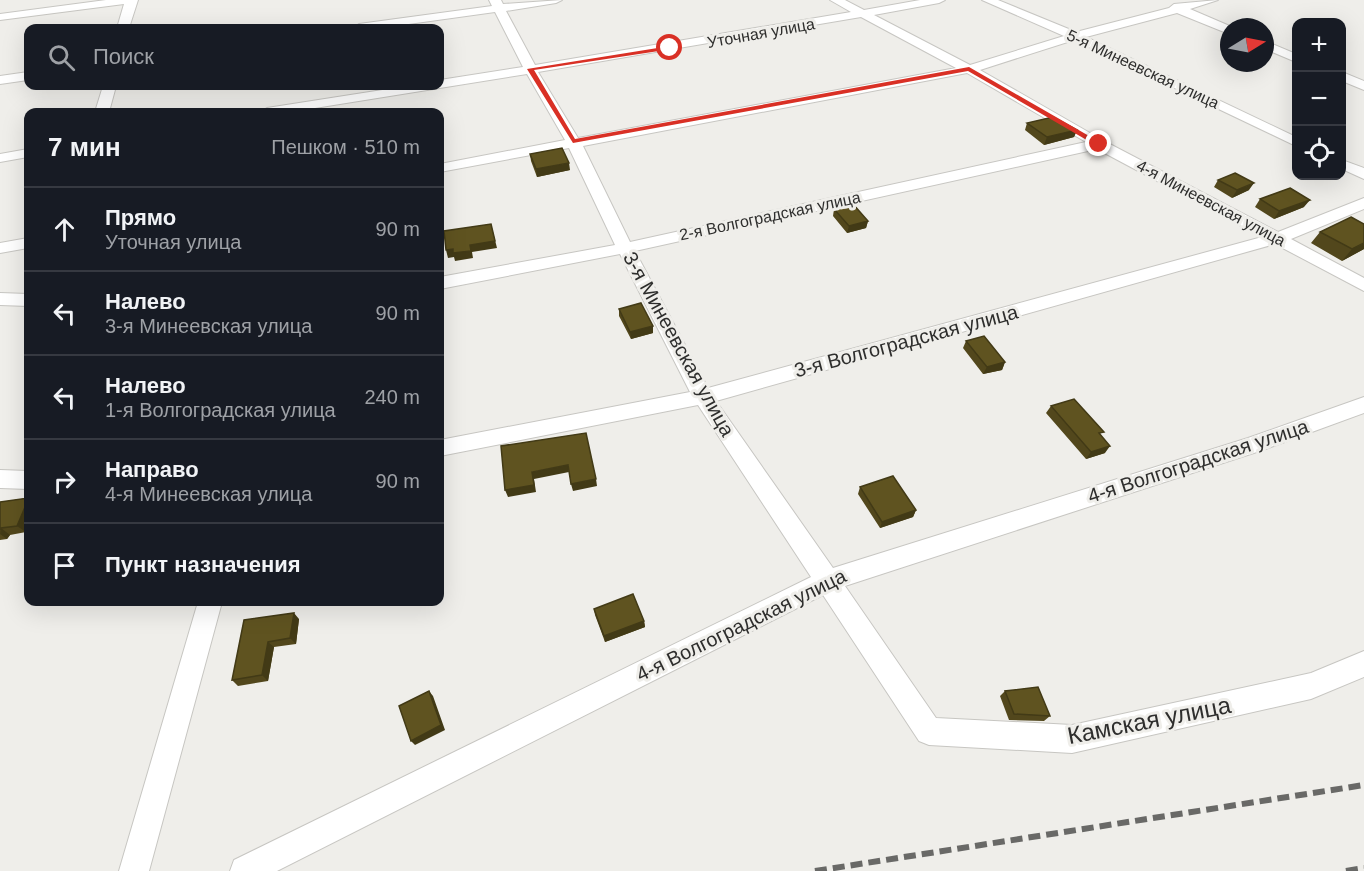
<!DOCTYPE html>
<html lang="ru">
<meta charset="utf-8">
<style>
:root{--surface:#171b24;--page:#20242c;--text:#f1f3f6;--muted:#9ea1a6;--line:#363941}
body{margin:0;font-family:Arial,sans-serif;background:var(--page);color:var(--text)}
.controls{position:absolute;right:18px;top:18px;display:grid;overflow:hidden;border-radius:12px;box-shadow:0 6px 24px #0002}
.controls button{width:54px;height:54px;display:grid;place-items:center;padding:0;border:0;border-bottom:2px solid var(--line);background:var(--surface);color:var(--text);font:30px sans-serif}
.compass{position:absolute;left:1220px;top:18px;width:54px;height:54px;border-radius:50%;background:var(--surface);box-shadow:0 6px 24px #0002;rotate:80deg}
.stop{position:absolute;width:18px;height:18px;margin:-14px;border:4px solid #d93025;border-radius:50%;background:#fff}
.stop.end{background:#d93025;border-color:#fff;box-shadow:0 2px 6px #0008}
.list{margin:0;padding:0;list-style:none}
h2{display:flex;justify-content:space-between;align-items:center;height:78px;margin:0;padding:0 24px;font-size:26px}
h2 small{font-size:20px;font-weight:400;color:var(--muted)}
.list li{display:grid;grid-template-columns:39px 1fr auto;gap:18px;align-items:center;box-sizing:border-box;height:84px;padding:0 24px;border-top:2px solid var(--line)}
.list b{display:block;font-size:22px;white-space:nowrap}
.list p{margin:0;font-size:20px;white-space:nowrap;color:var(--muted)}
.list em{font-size:20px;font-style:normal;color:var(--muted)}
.icon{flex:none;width:33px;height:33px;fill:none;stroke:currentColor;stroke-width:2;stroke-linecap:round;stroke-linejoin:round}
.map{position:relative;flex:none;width:1364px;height:871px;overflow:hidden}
.search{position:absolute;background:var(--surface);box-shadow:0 6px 24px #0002;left:24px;top:24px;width:420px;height:66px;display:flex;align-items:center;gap:15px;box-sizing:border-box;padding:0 21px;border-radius:12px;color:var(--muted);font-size:22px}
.panel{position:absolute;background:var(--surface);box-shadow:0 6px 24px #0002;left:24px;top:108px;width:420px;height:498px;border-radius:12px}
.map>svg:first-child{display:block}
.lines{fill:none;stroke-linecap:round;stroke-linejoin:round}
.minor-casing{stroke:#c7c6c2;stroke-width:2}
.minor{fill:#fff;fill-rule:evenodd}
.rail{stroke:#696967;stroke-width:6;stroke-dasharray:12 6;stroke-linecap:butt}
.wall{fill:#52471c}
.shaded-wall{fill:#423a16}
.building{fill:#5f5320;stroke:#423a16;stroke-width:1.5}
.route{fill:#d93025}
.labels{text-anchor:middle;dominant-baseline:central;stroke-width:6;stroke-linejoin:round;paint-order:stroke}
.far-street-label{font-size:16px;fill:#2e2e2d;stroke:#efeeea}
.street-label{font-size:20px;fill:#2e2e2d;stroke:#efeeea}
.near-street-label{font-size:24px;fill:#2e2e2d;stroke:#efeeea}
</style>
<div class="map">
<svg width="1364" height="871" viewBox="0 0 1364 871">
<rect width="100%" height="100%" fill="#efeeea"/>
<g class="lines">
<defs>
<path id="minor" d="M106,0H138L129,28H117L124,4L0,20V14Z
M489,0H501L503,4L562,0L556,3L506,11L535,65L851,12L830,0H845L864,10L920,0H945L939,3L874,15L970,65L1064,36L982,0H998L1076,32L1169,8L1174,4L1218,0L1190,9L1232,27H1229V34L1177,13L1086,37L1296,137V146L1074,40L980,70L1104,141L1278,232L1364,198V209L1291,239L1364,278V291L1275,244L716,401L833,568L1248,438L1364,397V413L1260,451L845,586L936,718L1072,725L1311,673L1364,651V677L1311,699L1072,753L929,745L919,741L823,595L277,871H230L234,860L811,577L698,405L440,456V440L690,392L620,254L440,289V277L615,245L569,148L440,172V164L565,140L527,74L290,112H260L267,108L408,86H440V80L523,67L495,12L380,28H353L359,24L492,6ZM861,17L956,68L578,138L538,72ZM967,73L1086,142L630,242L583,146ZM1097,149L1262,237L708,388L635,251Z
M1265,41L1296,54V62L1265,49Z
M28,72V80L0,84V76Z
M1342,72L1364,81V90L1342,81Z
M103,86H116L109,112H95Z
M28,149V157L0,162V154Z
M1342,160L1364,168V179L1342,169Z
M28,238V248L0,253V243Z
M0,293L28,294V306L0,305Z
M0,470L28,471V489L0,488Z
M198,602H222L149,871H119Z"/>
</defs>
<!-- minor casing -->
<use href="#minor" class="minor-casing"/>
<!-- minor -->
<use href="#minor" class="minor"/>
<!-- rail -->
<path class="rail" d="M815,871L1364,785
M1346,871L1364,868"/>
</g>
<!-- wall -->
<path class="wall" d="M1027,123L1077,130L1074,137L1044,145L1025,130Z
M530,154L570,170L537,177L531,161Z
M1218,180L1249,190L1232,198L1214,187Z
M1260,199L1304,207L1274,219L1255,207Z
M834,209L868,221L866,228L847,233L833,216Z
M1320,232L1364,249L1342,261L1311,243Z
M619,309L653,326V333L631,339L619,316Z
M966,341L1005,362L1002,370L983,374L963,348Z
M1051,406L1101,436L1105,453L1086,459L1046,413Z
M860,487L916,510L913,517L880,528L858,494Z
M28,498V526L26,532L10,535L7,539L0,540V502Z
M594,609L644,621L645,627L605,642L595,615Z
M299,619L296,644L274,647L268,681L238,686L232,680L244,620Z
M1005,691L1050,716L1044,721L1009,720L1000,696Z"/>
<!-- shaded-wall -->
<path class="shaded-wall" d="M1077,130L1074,137L1044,145L1047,137Z
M569,163L570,170L537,177L536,169Z
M1254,183L1249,190L1232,198L1237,190Z
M1310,200L1304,207L1274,219L1279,211Z
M868,221L866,228L847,233L849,226Z
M491,224L497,248L472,252L473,258L455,261L454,257L448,258L446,250Z
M1364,243V249L1342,261L1352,249Z
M653,326V333L631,339L630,332Z
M1005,362L1002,370L983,374L987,367Z
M1110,446L1105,453L1086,459L1091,452Z
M568,465L569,472L534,479L536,492L508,497L505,490L532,472Z
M596,479L597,486L573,491L571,484Z
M28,500V526L26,532L17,526Z
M916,510L913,517L880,528L882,522Z
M1,528L10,535L7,539L0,534Z
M294,613L299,619L296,644L290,638Z
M644,621L645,627L605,642L604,636Z
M268,642L274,647L268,681L262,675Z
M429,691L433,696L445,730L415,745L411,741Z"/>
<!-- building -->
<path class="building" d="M1053,117L1077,130L1047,137L1027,123Z
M562,148L569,163L536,169L530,154Z
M1235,173L1254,183L1237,190L1218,180Z
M1290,188L1310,200L1279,211L1260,199Z
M853,204L868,221L849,226L834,209Z
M1351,217L1364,224V243L1352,249L1320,232Z
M491,224L495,241L470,245L471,251L453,253V249L446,250L444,231Z
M641,303L653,326L630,332L619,309Z
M984,336L1005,362L987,367L966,341Z
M1074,399L1104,432L1099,433L1110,446L1091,452L1051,406Z
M586,433L596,479L571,484L568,465L532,472L534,485L505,490L501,446Z
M893,476L916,510L882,522L860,487Z
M28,498V500L17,526L1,528L0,530V502Z
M633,594L644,621L604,636L594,609Z
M294,613L290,638L268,642L262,675L232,680L244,620Z
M1038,687L1050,716L1014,714L1005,691Z
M429,691L441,725L411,741L399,706Z"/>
<!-- route -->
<path class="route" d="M670,46L672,49L534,70L575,139L969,67L1103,144L1097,146L968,71L573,143L527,69Z"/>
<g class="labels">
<!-- far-street labels -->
<g class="far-street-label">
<text transform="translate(761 33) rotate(-10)">Уточная улица</text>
<text transform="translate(1143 69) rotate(25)">5-я Минеевская улица</text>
<text transform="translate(1211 203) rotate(28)">4-я Минеевская улица</text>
<text transform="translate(770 216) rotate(-12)">2-я Волгоградская улица</text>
</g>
<!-- street labels -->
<g class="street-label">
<text transform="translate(906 341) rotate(-15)">3-я Волгоградская улица</text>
<text transform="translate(679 344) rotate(61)">3-я Минеевская улица</text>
<text transform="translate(1198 461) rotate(-18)">4-я Волгоградская улица</text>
<text transform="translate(741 625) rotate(-26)">4-я Волгоградская улица</text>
</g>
<!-- near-street labels -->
<g class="near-street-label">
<text transform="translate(1149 720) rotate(-11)">Камская улица</text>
</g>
</g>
</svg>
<div class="controls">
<button>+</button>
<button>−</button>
<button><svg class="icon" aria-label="locate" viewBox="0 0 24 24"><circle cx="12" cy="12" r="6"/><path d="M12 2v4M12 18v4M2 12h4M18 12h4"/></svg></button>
</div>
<svg class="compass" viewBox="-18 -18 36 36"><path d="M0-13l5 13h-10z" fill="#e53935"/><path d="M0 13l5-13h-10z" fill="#9ea1a6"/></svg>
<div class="stop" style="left:670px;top:48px"></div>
<div class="stop end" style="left:1099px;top:144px"></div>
<div class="search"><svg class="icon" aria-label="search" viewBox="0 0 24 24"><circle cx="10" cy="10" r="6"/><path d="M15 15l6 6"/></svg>Поиск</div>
<section class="panel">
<h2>7 мин<small>Пешком · 510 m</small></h2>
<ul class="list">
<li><svg class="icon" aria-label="ahead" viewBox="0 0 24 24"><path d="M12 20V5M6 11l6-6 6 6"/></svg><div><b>Прямо</b><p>Уточная улица</p></div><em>90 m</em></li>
<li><svg class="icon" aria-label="left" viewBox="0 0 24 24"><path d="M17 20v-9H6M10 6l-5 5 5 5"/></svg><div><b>Налево</b><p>3-я Минеевская улица</p></div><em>90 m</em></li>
<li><svg class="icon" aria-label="left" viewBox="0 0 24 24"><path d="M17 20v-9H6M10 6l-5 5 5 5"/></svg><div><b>Налево</b><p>1-я Волгоградская улица</p></div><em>240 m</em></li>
<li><svg class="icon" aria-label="right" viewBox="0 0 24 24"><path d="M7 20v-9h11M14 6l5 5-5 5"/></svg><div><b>Направо</b><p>4-я Минеевская улица</p></div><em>90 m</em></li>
<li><svg class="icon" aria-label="arrive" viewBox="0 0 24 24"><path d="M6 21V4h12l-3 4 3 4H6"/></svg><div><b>Пункт назначения</b></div></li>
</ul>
</section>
</div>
